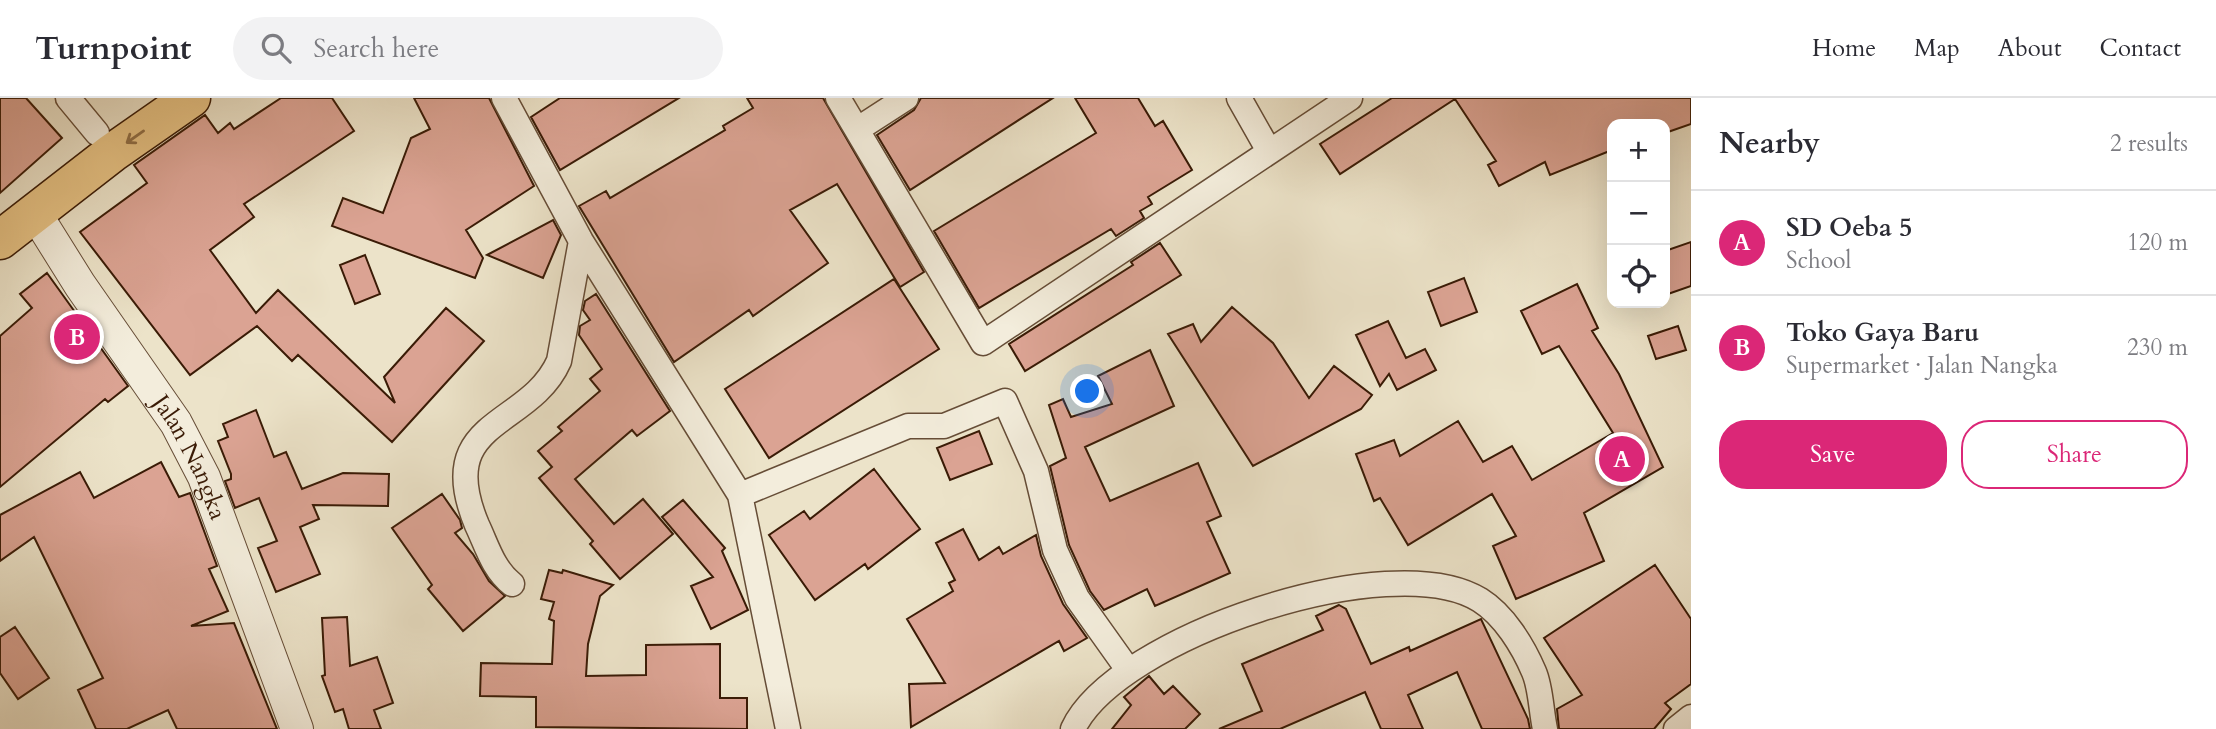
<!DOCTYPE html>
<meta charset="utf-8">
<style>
:root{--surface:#fff;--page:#f2f2f3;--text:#2b2b33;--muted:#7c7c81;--line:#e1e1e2;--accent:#db2777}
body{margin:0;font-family:Cardo,serif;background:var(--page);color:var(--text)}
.controls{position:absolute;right:21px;top:21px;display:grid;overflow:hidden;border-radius:14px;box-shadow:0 7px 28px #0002}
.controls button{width:63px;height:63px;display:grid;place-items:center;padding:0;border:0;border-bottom:2px solid var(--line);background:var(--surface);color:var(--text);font:35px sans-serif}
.you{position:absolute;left:1088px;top:294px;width:24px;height:24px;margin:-18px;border:5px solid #fff;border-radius:50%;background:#1a73e8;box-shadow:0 0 0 10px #1a73e833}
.badge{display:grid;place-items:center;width:46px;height:46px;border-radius:50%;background:var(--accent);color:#fff;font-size:23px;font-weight:700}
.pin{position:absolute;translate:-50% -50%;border:4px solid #fff;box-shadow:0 2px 7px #0006}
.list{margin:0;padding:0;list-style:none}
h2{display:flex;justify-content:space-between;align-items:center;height:91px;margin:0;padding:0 28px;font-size:30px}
h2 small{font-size:23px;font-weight:400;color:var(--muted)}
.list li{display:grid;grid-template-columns:46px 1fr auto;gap:21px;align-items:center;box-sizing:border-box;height:105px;padding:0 28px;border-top:2px solid var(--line)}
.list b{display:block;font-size:26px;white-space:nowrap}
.list p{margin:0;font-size:23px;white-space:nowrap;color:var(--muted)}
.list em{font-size:23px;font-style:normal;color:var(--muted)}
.actions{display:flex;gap:14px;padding:21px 28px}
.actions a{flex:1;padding:16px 0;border:2px solid var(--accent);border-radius:28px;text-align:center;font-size:24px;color:var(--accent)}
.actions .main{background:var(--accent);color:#fff}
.icon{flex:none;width:38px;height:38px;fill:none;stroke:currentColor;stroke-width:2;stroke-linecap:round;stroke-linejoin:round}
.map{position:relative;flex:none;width:1691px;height:631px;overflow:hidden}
header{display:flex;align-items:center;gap:42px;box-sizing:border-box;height:98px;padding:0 35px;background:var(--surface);border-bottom:2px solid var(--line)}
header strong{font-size:33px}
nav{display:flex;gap:38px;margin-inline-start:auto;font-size:24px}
.search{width:490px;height:63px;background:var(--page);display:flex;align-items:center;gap:18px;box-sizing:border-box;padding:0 24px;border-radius:38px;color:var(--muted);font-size:26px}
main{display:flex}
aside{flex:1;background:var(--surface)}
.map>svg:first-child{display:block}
.building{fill:#dba393;stroke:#3a1b06;stroke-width:2}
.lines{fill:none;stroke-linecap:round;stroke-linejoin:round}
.minor-casing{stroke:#664d37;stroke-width:27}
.tertiary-casing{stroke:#664d37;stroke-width:34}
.trunk-casing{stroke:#3a1b06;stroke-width:41}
.minor{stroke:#f3eddc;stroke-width:24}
.tertiary{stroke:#f3eddc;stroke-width:32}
.trunk{stroke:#e6c284;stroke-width:38}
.oneway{stroke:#906e45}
.labels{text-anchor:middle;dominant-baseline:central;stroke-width:7;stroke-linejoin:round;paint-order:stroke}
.street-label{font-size:24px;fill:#3a1b06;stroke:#f3eddc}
</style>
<header>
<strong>Turnpoint</strong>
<div class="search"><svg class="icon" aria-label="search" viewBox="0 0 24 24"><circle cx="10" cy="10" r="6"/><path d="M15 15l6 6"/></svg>Search here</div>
<nav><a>Home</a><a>Map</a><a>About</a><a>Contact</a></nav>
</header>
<main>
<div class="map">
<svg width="1691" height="631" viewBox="0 0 1691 631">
<rect width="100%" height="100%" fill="#ece3c9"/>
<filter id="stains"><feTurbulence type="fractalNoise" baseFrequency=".00286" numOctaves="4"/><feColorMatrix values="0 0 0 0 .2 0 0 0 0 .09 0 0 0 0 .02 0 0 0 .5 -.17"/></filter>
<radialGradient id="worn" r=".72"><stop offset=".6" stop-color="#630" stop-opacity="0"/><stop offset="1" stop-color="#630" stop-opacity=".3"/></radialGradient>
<!-- building -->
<path class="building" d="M0,0H26L62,40L0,95Z
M281,0H332L354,33L244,106L254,119L210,152L256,215L278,192L395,305L384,279L446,210L484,243L392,344L298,257L292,263L257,228L190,277L80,134L147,85L134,67L205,17L218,35L230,25L234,31Z
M414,0H489L534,88L466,132L483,160L475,180L332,128L343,100L383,115L411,40L430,31Z
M560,0H679L560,72L531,19Z
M747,0H823L924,174L900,189L837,86L790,112L828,165L753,218L749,212L674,264L579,108L606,93L610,100L725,32L723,28L753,10Z
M921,0H1053L910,92L877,37L914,12Z
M1075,0H1138L1155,28L1163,23L1192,72L1148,99L1152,106L1140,113L1144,120L1116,138L1111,131L979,210L934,133L1096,35Z
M1392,0H1691V26L1665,35V26H1612V52L1550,77L1545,64L1499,88L1488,67L1496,63L1455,1L1340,76L1320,46Z
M553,122L561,137L543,180L487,157Z
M1691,144V188L1665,197V153Z
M1160,145L1181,177L1025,273L1009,246L1133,167L1131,164Z
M365,157L380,196L355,206L340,167Z
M47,175L128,288L108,304L105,301L0,389V238L32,210L20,196Z
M1464,180L1477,214L1441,228L1428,194Z
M894,181L939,251L769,360L725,291Z
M1577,186L1598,230L1592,233L1619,276L1663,369L1584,415L1604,463L1516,501L1493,448L1516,438L1492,396L1408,447L1380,400L1374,403L1356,356L1394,342L1400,358L1458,323L1483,364L1512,348L1532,382L1613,335L1559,248L1542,256L1521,213Z
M596,196L670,313L637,338L632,332L575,381L614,426L643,401L673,436L620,481L590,446L593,443L539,380L552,369L538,353L562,333L558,329L600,293L590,281L602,271L579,237L580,228L590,222L583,212L585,203Z
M1232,209L1273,245L1309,300L1334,268L1372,297L1361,311L1253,368L1168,236L1193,226L1201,244Z
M1388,223L1406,260L1425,251L1436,272L1397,292L1389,276L1380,288L1356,237Z
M1678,228L1686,252L1656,261L1648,238Z
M1150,252L1174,308L1085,349L1110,403L1198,365L1221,418L1207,424L1230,475L1155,508L1147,491L1104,512L1090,493L1069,447L1050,368L1066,360L1049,307L1063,301L1071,319L1112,306L1098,278Z
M256,312L274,359L286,354L302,391L343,375L389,376L388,408L313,407L319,421L300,429L320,476L276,494L258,450L277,443L259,400L235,410L225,383L231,381V376L218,343L228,339L223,326Z
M979,333L992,366L950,382L937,350Z
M161,364L179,399L190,395L217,468L209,471L228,513L191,528L234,525L277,631H177L168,612L127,631H96L78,592L103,580L34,439L0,463V417L80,374L94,400Z
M874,371L920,431L868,471L865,466L815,502L769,437L804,413L810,421Z
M442,396L460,422L462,430L455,435L473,456L489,483L505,498L463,533L428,491L432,487L392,430Z
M683,402L725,450L722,453L748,512L711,531L691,488L713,479L662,419Z
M963,431L979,462L999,449L1003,456L1036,437L1041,458L1063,506L1087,540L1064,553L1059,543L911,629L909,586L945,585L907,521L953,493L949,485L955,482L936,445Z
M1655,467L1691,521V586L1665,605L1671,611L1654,631H1559L1557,611L1582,597L1544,540Z
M549,472L562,475L563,472L613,487L600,498L588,546L586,578L646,577V547L720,546V600H747V631L536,629V599L480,598L481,565L552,566L554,523L549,521L554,504L541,501Z
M1339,507L1346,511L1371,566L1409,549L1410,553L1481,521L1528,621L1530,631H1482L1457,574L1408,597L1423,631H1381L1365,594L1280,631H1219L1262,613L1242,566L1323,532L1316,518Z
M347,519L350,568L377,559L393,605L374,612L381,631H349L343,611L335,614L322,578L325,577L322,520Z
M15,529L49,580L18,601L0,575V539Z
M1149,578L1164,596L1173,588L1200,616L1185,631H1112L1131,607L1124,599Z"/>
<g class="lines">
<defs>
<path id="minor" d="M68,0L97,35
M504,0L581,143L740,397L788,631
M838,0L983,245L1350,0
M1239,0L1269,53
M858,31L906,0
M740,397L908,328H944L1005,303L1036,373L1055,452L1077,500L1129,573
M512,486C493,471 487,448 477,427C432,320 529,331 559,263L581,143
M1073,631C1116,539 1392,447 1480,502C1504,517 1523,548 1534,574C1541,590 1541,613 1545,631
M1676,631L1691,619"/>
<g id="tertiary">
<path id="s1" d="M35,115L80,187L176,325L204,379L297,631"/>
</g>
<path id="trunk" d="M0,142L112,55L191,0"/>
</defs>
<!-- minor casing -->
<use href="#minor" class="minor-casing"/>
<!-- tertiary casing -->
<use href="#tertiary" class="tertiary-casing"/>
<!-- trunk casing -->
<use href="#trunk" class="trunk-casing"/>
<!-- minor -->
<use href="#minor" class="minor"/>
<!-- tertiary -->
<use href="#tertiary" class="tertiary"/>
<!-- trunk -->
<use href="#trunk" class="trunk"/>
</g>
<!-- one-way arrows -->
<defs><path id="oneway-shaft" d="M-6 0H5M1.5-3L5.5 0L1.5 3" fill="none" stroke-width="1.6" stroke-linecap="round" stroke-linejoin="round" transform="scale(1.75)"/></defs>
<use class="oneway" href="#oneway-shaft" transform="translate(135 39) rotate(145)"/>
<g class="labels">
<!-- street labels -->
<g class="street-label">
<text stroke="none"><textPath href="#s1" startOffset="290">Jalan Nangka</textPath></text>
</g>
</g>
<rect width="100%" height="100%" filter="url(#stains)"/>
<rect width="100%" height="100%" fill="url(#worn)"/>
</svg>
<div class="controls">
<button>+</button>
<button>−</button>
<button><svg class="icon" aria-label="locate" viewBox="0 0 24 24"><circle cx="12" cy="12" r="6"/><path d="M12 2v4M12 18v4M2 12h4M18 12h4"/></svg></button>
</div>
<div class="you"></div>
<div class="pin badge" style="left:1622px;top:361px">A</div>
<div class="pin badge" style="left:77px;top:239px">B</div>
</div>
<aside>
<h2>Nearby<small>2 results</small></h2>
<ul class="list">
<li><span class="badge">A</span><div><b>SD Oeba 5</b><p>School</p></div><em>120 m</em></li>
<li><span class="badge">B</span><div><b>Toko Gaya Baru</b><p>Supermarket · Jalan Nangka</p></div><em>230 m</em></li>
</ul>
<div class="actions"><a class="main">Save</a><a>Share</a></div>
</aside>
</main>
